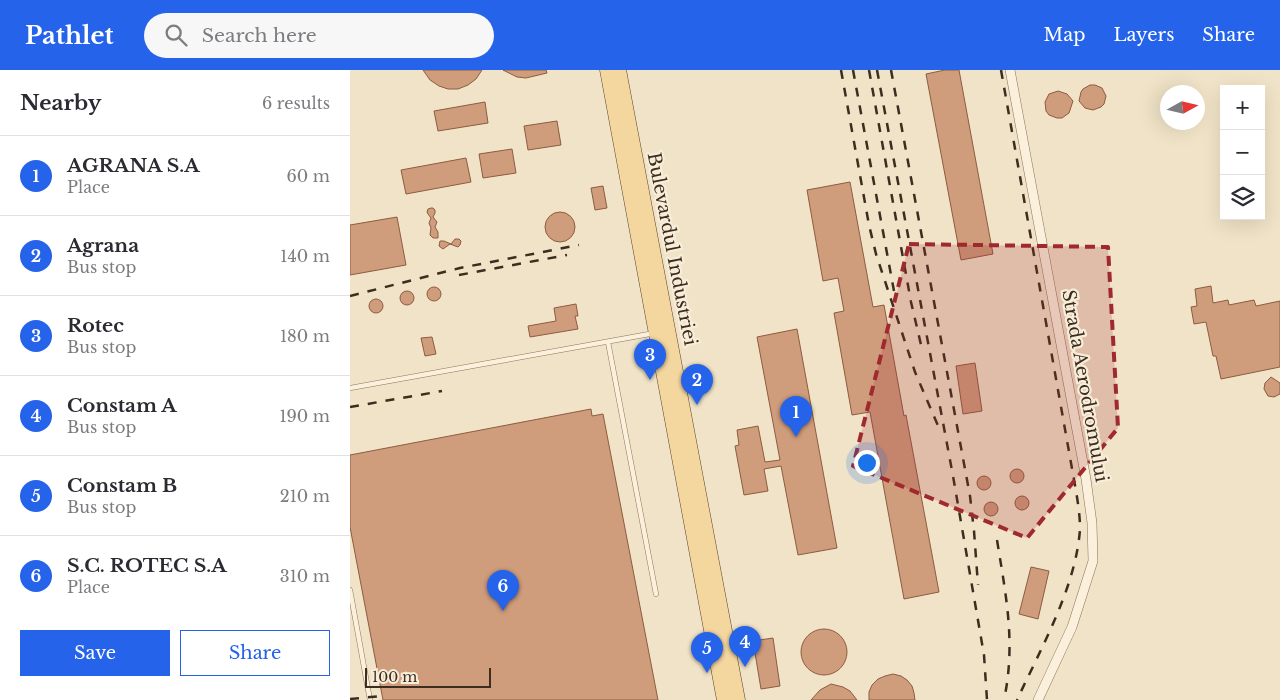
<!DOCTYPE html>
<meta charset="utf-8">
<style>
:root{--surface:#fff;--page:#f7f7f7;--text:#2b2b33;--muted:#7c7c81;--line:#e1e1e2;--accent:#2563eb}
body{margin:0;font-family:"Libre Baskerville",serif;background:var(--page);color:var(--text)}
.controls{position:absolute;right:15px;top:15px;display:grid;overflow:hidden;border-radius:0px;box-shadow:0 5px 20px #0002}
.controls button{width:45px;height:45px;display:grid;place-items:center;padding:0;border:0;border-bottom:1px solid var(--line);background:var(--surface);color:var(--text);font:25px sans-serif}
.compass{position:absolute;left:810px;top:15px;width:45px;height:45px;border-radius:50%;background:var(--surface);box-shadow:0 5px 20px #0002;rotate:82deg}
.scale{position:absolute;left:15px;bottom:12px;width:126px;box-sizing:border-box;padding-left:5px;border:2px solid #3d2d20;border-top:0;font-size:14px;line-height:18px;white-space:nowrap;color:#3d2d20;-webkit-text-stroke:4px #f7edd8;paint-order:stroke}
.you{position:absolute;left:516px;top:392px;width:18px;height:18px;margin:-12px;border:4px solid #fff;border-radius:50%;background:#1a73e8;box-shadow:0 0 0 8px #1a73e833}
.badge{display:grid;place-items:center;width:32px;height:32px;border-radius:50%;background:var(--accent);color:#fff;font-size:16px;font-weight:700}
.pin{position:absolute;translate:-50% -41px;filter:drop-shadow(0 1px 2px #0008)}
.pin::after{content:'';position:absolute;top:26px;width:18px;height:15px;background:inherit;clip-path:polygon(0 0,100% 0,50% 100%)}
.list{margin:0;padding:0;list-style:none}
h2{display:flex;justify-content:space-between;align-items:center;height:65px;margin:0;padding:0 20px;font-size:21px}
h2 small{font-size:16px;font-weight:400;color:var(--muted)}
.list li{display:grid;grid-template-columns:32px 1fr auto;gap:15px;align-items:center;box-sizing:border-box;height:80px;padding:0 20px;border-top:1px solid var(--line)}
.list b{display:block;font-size:19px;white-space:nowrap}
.list p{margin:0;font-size:16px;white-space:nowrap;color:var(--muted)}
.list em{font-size:16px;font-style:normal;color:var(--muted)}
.actions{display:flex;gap:10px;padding:15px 20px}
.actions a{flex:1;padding:11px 0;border:1px solid var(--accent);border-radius:0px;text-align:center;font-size:18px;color:var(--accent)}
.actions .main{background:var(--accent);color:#fff}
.icon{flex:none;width:28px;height:28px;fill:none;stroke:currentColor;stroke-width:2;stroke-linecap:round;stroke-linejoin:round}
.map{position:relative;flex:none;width:930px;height:630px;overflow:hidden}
header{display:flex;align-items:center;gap:30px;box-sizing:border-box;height:70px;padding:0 25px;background:var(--accent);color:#fff}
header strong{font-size:24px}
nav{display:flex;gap:28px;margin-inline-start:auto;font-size:18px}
.search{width:350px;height:45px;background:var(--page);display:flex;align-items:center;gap:12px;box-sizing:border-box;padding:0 18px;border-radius:28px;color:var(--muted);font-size:19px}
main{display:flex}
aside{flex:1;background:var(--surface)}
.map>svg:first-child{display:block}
.building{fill:#cf9c7c;stroke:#8d5c40}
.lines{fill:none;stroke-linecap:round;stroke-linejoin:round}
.service-casing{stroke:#8d745c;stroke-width:5.5}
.minor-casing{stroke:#8d745c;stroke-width:10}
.primary-casing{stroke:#5b4230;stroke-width:15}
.service{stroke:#faf0dc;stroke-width:4.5}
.minor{stroke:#faf0dc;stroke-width:9}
.primary{stroke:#f4d69f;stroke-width:14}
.rail{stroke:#3d2d20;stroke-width:2.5;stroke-dasharray:9 9;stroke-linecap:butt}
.marked{fill:#9f292e;fill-opacity:0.2;stroke:#9f292e;stroke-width:4;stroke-dasharray:10 6;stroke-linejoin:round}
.labels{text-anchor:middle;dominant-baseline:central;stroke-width:4.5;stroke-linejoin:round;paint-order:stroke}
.street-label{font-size:18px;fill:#3d2d20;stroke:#f7edd8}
</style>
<header>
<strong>Pathlet</strong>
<div class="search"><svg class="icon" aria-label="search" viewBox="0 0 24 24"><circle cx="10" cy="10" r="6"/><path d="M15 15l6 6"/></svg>Search here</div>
<nav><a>Map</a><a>Layers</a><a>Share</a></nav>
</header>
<main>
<aside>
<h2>Nearby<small>6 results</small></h2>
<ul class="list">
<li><span class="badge">1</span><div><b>AGRANA S.A</b><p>Place</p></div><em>60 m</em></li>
<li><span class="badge">2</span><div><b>Agrana</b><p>Bus stop</p></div><em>140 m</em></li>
<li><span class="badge">3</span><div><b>Rotec</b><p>Bus stop</p></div><em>180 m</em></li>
<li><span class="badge">4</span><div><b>Constam A</b><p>Bus stop</p></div><em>190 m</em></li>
<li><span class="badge">5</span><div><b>Constam B</b><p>Bus stop</p></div><em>210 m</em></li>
<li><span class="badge">6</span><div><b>S.C. ROTEC S.A</b><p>Place</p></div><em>310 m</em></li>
</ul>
<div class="actions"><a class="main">Save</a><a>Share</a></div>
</aside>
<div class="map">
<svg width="930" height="630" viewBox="0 0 930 630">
<rect width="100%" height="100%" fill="#f0e3c7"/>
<!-- building -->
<path class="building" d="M73,0H132L126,9L118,15L108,19H98L89,16L80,10Z
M153,0H196L197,3L176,8L167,7Z
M595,0H609L643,184L611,190L576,4Z
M740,15H745L752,18L756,26L754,34L751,37L743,40L735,38L729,31L731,22L733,19Z
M708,21L717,24L723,31L719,43L712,48H707L699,45L696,41L695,32L699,24Z
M135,32L138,53L88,61L84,41Z
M207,51L211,75L178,80L174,56Z
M162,79L166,103L133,108L129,84Z
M116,88L121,112L56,124L51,100Z
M500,112L523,237L534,235L554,346L556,345L589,522L554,529L520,342L502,345L484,243L494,241L488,208L473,211L457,120Z
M253,116L257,138L245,140L241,118Z
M81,138H83L85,140V143L83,147L87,152L85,157L88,162V168H83L80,165L81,158L79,153L81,148L78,144L77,142L78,139Z
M195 157a15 15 0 1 1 30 0a15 15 0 1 1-30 0Z
M47,147L56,195L0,205V155Z
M105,169H109L111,171L110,175L108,177L100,174L93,179L89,176L90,171H94L101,174Z
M861,216L863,233L878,230L879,235L904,230L906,236L930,231V297L871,309L866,286H863L856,252L844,254L841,237L847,236L845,219Z
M77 224a7 7 0 1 1 14 0a7 7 0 1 1-14 0Z
M50 228a7 7 0 1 1 14 0a7 7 0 1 1-14 0Z
M19 236a7 7 0 1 1 14 0a7 7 0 1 1-14 0Z
M226,234L228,246H225L228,259L180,267L178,256L206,251L204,238Z
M447,259L487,478L448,485L431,396L414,399L418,421L394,425L385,376L389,375L387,360L408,356L415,392L430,390L407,267Z
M82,267L86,284L75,286L71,268Z
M625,293L632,341L613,344L606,296Z
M921,307L930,313V324L924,327L918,326L914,319L915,313Z
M241,339L242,346L253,344L308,630H33L0,457V385Z
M660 406a7 7 0 1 1 14 0a7 7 0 1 1-14 0Z
M627 413a7 7 0 1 1 14 0a7 7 0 1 1-14 0Z
M665 433a7 7 0 1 1 14 0a7 7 0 1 1-14 0Z
M634 439a7 7 0 1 1 14 0a7 7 0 1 1-14 0Z
M681,497L699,501L688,549L669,544Z
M451 582a23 23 0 1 1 46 0a23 23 0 1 1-46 0Z
M423,568L430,616L411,619L403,571Z
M543,604L551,606L557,610L562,616L564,623L565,630H519V622L522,615L528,609L535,606Z
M481,614L493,617L500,621L507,630H461L470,620Z"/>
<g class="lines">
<defs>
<path id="service" d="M258,272L306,524
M0,318L305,263
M0,520L20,630"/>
<path id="minor" d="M660,0L736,409L742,453L743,491L722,557L688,630"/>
<path id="primary" d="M257,0L374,630
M269,0L388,630"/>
</defs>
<!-- service casing -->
<use href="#service" class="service-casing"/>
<!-- minor casing -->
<use href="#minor" class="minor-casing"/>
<!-- primary casing -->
<use href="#primary" class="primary-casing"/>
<!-- service -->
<use href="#service" class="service"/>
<!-- minor -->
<use href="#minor" class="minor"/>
<!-- primary -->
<use href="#primary" class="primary"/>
<!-- rail -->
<path class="rail" d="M491,0L519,155L526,184L565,302L589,358
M503,0L544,221
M519,0L561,232L572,279
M527,0L603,406L634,585L637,630
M541,0L620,426L624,461L628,515
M651,0L726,421C728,433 730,446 730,459C726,517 691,578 667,630
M109,205L217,185
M0,226L110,198L229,175
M0,337L92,321
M647,470C656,526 666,573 654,630
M0,629L32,626"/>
</g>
<!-- marked area -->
<path class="marked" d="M559,174L758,177L768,358L677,468L503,396Z"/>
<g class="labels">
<!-- street labels -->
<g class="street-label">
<text transform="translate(322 179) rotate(79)">Bulevardul Industriei</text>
<text transform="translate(735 316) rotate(80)">Strada Aerodromului</text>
</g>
</g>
</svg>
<div class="controls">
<button>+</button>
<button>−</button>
<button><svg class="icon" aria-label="layers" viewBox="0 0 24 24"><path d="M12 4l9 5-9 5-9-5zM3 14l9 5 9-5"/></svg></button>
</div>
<svg class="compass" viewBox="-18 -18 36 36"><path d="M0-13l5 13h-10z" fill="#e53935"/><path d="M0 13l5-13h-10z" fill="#7c7c81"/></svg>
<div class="scale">100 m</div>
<div class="you"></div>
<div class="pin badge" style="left:446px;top:367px">1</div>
<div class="pin badge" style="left:347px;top:335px">2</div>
<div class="pin badge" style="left:300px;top:310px">3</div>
<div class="pin badge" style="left:395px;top:597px">4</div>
<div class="pin badge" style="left:357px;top:603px">5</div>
<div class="pin badge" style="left:153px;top:541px">6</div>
</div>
</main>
